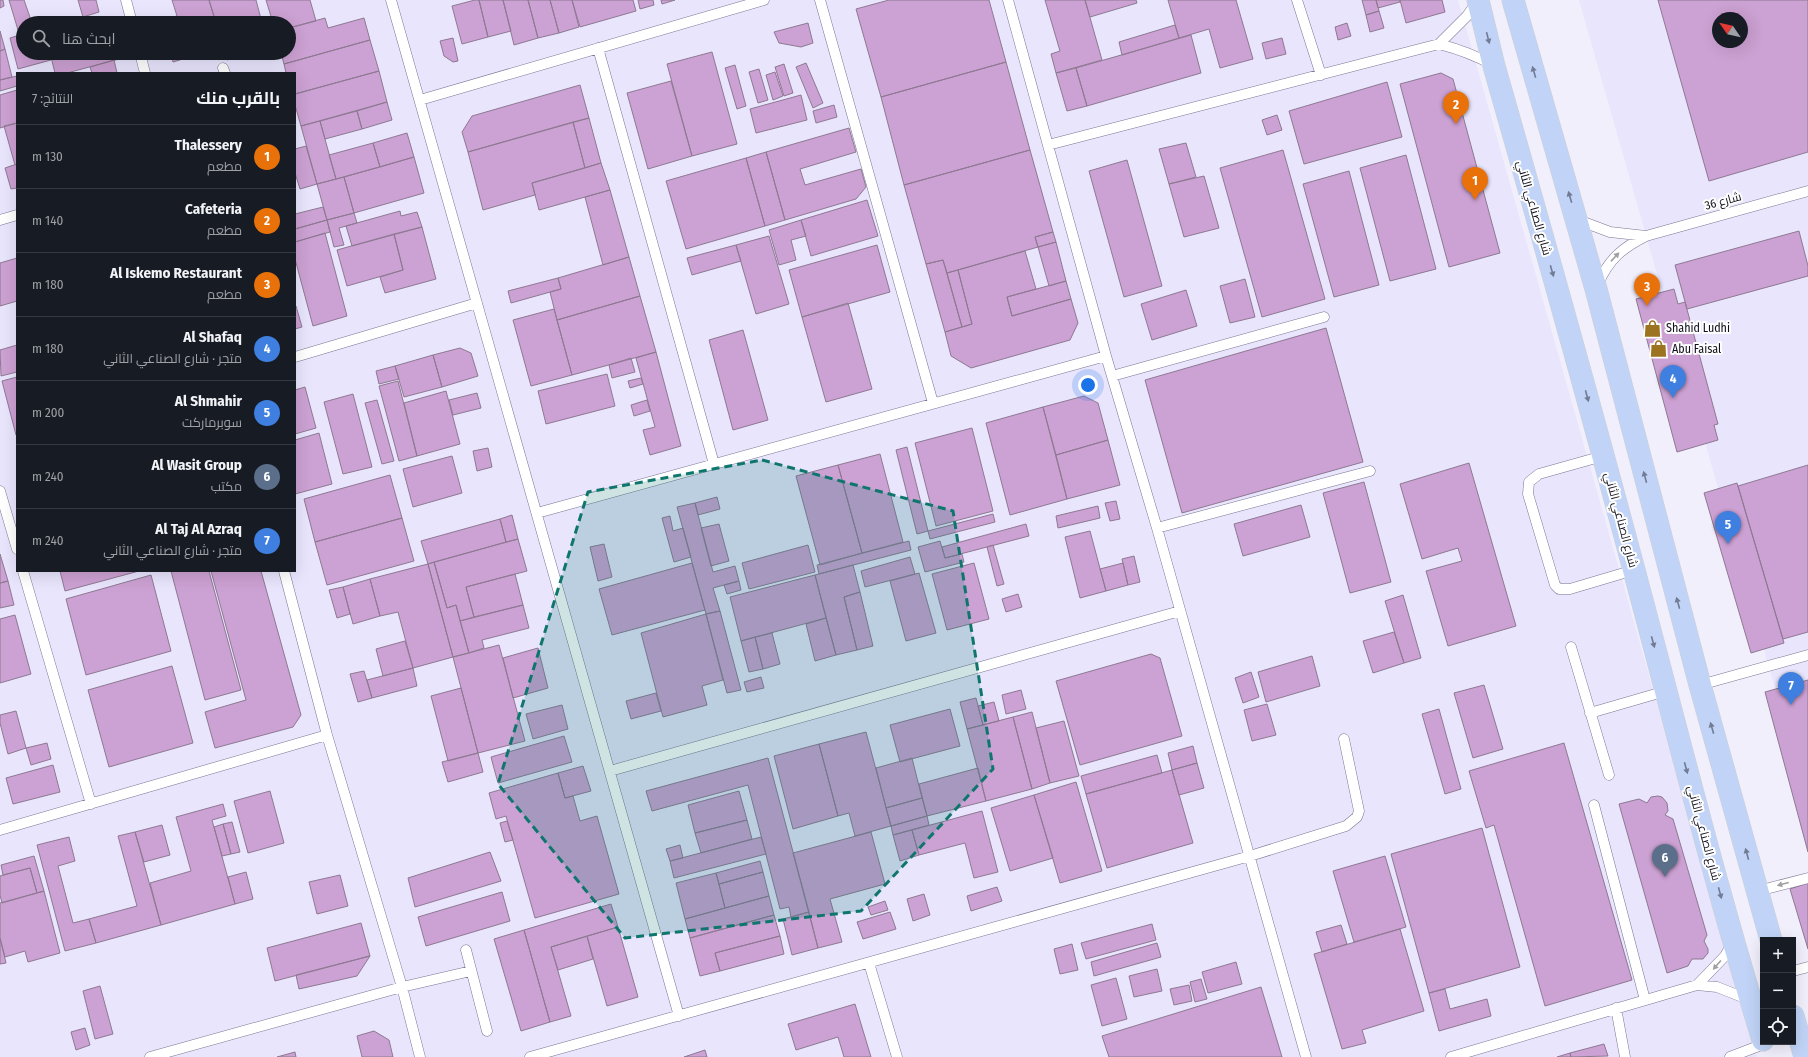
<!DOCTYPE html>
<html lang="ar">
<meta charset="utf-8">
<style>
:root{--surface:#171b24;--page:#20242c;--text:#f1f3f6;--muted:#9ea1a6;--line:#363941;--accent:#d93025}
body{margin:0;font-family:"Fira Sans Condensed",Cairo,sans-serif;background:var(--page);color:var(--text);direction:rtl}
.controls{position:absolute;right:12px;bottom:12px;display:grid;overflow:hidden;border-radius:0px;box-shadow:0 4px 16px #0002}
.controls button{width:36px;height:36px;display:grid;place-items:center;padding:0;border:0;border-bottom:1px solid var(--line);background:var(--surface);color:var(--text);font:20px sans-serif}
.compass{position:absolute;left:1712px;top:12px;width:36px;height:36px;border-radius:50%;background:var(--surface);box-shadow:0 4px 16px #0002;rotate:304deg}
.you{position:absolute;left:1088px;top:385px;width:14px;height:14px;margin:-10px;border:3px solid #fff;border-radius:50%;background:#1a73e8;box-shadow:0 0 0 6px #1a73e833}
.badge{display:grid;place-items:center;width:26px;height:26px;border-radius:50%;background:var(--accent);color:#fff;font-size:13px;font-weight:700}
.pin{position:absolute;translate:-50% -33px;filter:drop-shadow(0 1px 2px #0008)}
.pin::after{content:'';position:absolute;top:21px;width:14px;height:12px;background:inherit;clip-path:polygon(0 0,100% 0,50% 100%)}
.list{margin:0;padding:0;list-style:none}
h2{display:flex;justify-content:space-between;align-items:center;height:52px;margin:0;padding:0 16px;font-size:17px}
h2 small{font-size:13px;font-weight:400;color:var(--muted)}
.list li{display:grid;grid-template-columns:26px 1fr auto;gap:12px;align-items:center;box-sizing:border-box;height:64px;padding:0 16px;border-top:1px solid var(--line)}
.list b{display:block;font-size:15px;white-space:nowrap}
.list p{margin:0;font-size:13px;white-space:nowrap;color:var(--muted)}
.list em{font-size:13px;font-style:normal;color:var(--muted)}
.icon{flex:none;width:22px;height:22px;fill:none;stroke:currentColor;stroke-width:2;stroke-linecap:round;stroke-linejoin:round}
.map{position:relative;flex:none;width:1808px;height:1057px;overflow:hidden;direction:ltr}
.search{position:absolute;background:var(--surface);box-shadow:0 4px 16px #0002;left:16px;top:16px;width:280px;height:44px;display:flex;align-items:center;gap:10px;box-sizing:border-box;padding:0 14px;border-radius:22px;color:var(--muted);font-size:15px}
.panel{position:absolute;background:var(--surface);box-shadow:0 4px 16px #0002;left:16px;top:72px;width:280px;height:500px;border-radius:0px;direction:rtl}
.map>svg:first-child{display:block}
.built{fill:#e8e5fd;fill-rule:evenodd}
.building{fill:#cca1d3;stroke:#8e7992;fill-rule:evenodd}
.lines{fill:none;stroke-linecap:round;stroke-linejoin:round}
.service-casing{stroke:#7a7693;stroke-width:11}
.primary-casing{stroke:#cfcfd1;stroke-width:23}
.service{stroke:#fff;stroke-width:10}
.primary{stroke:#c1d4f7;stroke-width:22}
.oneway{fill:#727b94}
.oneway2{fill:#a09fa3}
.marked{fill:#0f766e;fill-opacity:0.2;stroke:#0f766e;stroke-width:3;stroke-dasharray:8 5;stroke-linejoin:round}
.labels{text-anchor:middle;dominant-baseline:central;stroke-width:4;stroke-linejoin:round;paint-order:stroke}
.street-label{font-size:12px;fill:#110f1a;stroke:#fefefe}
.poi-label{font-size:12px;fill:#110f1a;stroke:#fefefe;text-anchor:start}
</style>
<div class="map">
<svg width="1808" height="1057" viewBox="0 0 1808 1057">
<rect width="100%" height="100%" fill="#f1effc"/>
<!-- built -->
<path class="built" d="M0,0H1458L1757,1057H0ZM23,23H289V53H23ZM17,73H295V571H17Z
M1579,0H1808V804ZM1718,18H1742V42H1718Z"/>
<!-- building -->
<path class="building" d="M0,0H3L4,6L0,8Z
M9,0H24L32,23H23V28L18,30Z
M78,0H96L99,12L83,17Z
M172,0H209L216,23H162L161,20L177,16Z
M209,0H256L262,23H216Z
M266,0H310L316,21L289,28V23H273Z
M475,0H479L488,37L462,44L452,6Z
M479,0H503L511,31L488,37Z
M503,0H528L538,38L514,45Z
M528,0H550L559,33L538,38Z
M550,0H572L579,27L559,33Z
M572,0H633L636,11L580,27Z
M638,0H653L654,5L640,9Z
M661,0H675L662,4Z
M889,0H989L1006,62L881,97L856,9Z
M1045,0H1085L1102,60L1056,73L1051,54L1060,51Z
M1085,0H1136L1137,3L1090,17Z
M1168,0H1236L1253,59L1220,68L1209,29L1179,38Z
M1362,0H1376L1379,11L1366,15Z
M1376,0H1400V2L1378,8Z
M1400,0H1442L1445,12L1406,23Z
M1658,0H1808V152L1709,181ZM1718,18H1742V42H1718Z
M1379,11L1384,28L1370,32L1366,15Z
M325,18L328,28L364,18L370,40L284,64L281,53H289V28Z
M808,23L813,43L801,47L779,43L774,32Z
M1347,23L1351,36L1338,40L1335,27Z
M1175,25L1179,38L1122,55L1119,42Z
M0,31L5,49L0,51Z
M23,34V53H49L51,60L18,69L10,38Z
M1191,35L1201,73L1087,106L1076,68Z
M453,38L458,61L453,62L444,56L440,41Z
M1282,38L1286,54L1266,59L1262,43Z
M370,40L379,71L295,94V73H286L284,64Z
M5,49L12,77L0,80V51Z
M712,52L737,144L692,156L667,64Z
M67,53H118L119,59L67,73H55L51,57Z
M171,53H203L173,62Z
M224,53H250L227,60Z
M114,60L117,73H92L90,67Z
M1006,62L1030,150L904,185L881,97Z
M806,63L823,103L813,108L796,67Z
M784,64L793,93L784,96L775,67Z
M735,65L746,106L737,109L725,68Z
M1076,68L1087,106L1067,111L1056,73Z
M759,69L768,100L758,103L749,72Z
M379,71L387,102L301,126L295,105V94Z
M775,72L783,96L773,100L766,75Z
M1441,73L1453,79L1500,253L1449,267L1400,84Z
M17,76V86L0,91V80Z
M671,81L692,156L648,169L627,93Z
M1387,82L1402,137L1304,164L1289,111Z
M580,85L589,118L468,152L462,132L472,116Z
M17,90V123L0,128V95Z
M801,95L807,120L756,133L750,109Z
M387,102L392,120L362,129L357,111Z
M834,105L837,117L816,123L813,111Z
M357,111L362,129L325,139L320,121Z
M1277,115L1282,130L1267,135L1262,120Z
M589,118L601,163L585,168L573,122Z
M320,121L336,179L317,184L301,126Z
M573,122L585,168L532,183L535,195L483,210L468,152Z
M17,123V164L15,165L4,126Z
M849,128L856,152L800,169L805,185L861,169L866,187L856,199L785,220L766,152Z
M407,133L414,157L380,167L373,143Z
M373,143L380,167L336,179L329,155Z
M1186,143L1196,177L1169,184L1159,149Z
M306,146L317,184L300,189L295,173V149Z
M1030,150L1053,232L1035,237L1038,247L947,273L943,260L926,264L904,185Z
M1283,150L1325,299L1262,317L1220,168Z
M766,152L785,220L765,226L746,158Z
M1406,155L1436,269L1390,281L1360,168Z
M414,157L424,193L354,213L344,177Z
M746,158L765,226L686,249L666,181Z
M1127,160L1162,286L1124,297L1089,171Z
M601,163L610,190L539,210L532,183Z
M17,164V188L11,189L5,168Z
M1349,171L1379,285L1334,297L1303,184Z
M1204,176L1219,228L1184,237L1169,184Z
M344,177L354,213L327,220L317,184Z
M610,190L629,257L603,265L585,197Z
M867,200L878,236L811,256L801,220Z
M323,207L327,220L295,229V214Z
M400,211L401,216L417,212L422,227L352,246L346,226Z
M354,213L357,223L339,228L344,245L334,247L327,220Z
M327,220L330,232L295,242V229Z
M801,220L806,236L791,240L796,260L779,265L769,230Z
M422,227L436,279L385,293L380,277L403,270L394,234Z
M1799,231L1808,266V276L1687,309L1675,265Z
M1053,232L1056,242L1038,247L1035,237Z
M325,233L347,316L313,326L295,259V242Z
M394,234L403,270L347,286L337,250Z
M769,236L789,304L756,314L736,245Z
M1056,242L1066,281L1049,286L1038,247Z
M736,245L741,261L692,275L687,258Z
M877,245L890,292L802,317L789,270Z
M1025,251L1036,289L1007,297L1012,316L1071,299L1078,323L1070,340L971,368L951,356L945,332L972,324L958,270Z
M629,257L640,296L557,320L550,292L561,289L558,278Z
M17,258V301L0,306V263Z
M943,260L962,327L945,332L926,264Z
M958,270L972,324L962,327L947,273Z
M558,278L561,289L511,303L508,291Z
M1245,279L1255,317L1230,323L1220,286Z
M1066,281L1071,299L1012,316L1007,297Z
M1674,289L1678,304L1685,302L1718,424L1714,425L1718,440L1677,452L1636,299Z
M1186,290L1197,326L1152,340L1141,304Z
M640,296L656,352L572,375L557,320Z
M848,303L872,389L826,402L802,317Z
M295,306H296L302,327L295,329Z
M554,309L572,375L531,386L513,320Z
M1326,328L1363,462L1182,513L1145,380Z
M743,330L768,420L733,430L709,340Z
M17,345V372L1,376L0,350Z
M460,348L471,353L478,376L442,387L433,355Z
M656,352L681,446L650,455L643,430L655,427L636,358Z
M433,355L442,387L404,397L395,366Z
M631,358L635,372L612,378L609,365Z
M395,366L399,379L379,384L376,371Z
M607,374L615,406L546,424L538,391Z
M17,377V435H16L2,381Z
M641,378L643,384L630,388L628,381Z
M398,381L417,456L399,461L379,386Z
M305,387L316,428L295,434V390Z
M446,391L460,444L417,456L404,403Z
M477,393L481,408L453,415L449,400Z
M353,394L372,467L343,474L324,402Z
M1084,396L1098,403L1108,440L1056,455L1043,407Z
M377,400L394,461L382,464L365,403Z
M647,400L650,411L634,416L631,405Z
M1043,407L1067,499L1010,515L986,423Z
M972,428L993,511L936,526L915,443Z
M319,433L332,484L295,494V440Z
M1108,440L1120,485L1067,499L1056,455Z
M907,447L928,531L917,534L896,450Z
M488,448L492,467L477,471L473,451Z
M880,454L903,542L862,553L838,465Z
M452,456L462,493L413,507L403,469Z
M1469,463L1516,626L1448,646L1426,571L1462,561L1458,548L1422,559L1400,484Z
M838,465L862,553L820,565L796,476Z
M1808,465V632L1783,639L1738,486Z
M390,475L402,518L315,542L304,499Z
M1364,482L1391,582L1350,593L1323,493Z
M1737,483L1784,643L1751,653L1704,493Z
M717,497L720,509L698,515L695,503Z
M1116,501L1120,519L1110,521L1105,503Z
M695,503L713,572L735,566L739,581L713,588L720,611L706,614L677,507Z
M1301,505L1310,537L1243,556L1234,524Z
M1098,506L1100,518L1058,528L1056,516Z
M993,514L995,522L930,539L928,531Z
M512,515L518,539L506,542L500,519Z
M670,516L673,531L683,528L691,557L674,562L662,518Z
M402,518L414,561L327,585L315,542Z
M500,519L506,542L428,564L421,541Z
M719,524L729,561L711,566L701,528Z
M1026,524L1029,536L945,558L942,547Z
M1090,531L1106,591L1080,598L1065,537Z
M518,539L527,571L466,587L474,617L460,621L456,605L447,608L434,562Z
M909,541L911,550L819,574L817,565Z
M940,541L945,558L962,554L964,562L925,572L918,547Z
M604,544L612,577L598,581L590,547Z
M808,545L815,572L749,589L742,563Z
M993,545L1004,584L997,586L987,547Z
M0,554L8,581L0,583Z
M1134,556L1140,582L1128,585L1122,559Z
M910,557L915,574L865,587L861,571Z
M434,562L447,608L456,605L469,653L453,657L428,564Z
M692,563L705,610L612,635L599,589Z
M974,563L989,619L947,630L932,574Z
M1123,563L1128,585L1106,591L1100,569Z
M428,564L453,657L413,668L398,612L380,616L370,579Z
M853,565L860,592L844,597L857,650L836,655L815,575Z
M60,571H139L65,591Z
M171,571H209L241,690L205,700Z
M211,571H261L301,715L293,727L215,748L205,712L246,700Z
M919,573L936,633L906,641L890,581Z
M515,574L523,605L474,617L466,587Z
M151,575L171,651L86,675L66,599Z
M815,575L826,618L741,641L730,597Z
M370,579L380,616L353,624L343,587Z
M8,581L14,605L0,608V583Z
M739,581L741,590L727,594L724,585Z
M343,587L350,614L337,618L329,590Z
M860,592L873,646L857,650L844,597Z
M1018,594L1022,607L1006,612L1002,599Z
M1403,595L1421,658L1404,663L1385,601Z
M523,605L529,628L482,640L484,648L469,653L460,621Z
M720,611L741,690L727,693L706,614Z
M706,614L723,680L702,686L707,705L663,717L641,633Z
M15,615L31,674L0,683V619Z
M826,618L836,655L815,661L806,624Z
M1394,632L1404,663L1373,673L1363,641Z
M772,633L780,664L763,669L755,637Z
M755,637L763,669L749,672L741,641Z
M405,641L413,668L383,676L376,649Z
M499,645L525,741L478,753L453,657Z
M538,648L548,688L513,698L503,658Z
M1151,654L1160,658L1182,736L1080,765L1056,681Z
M1312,656L1320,686L1266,702L1258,672Z
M172,666L193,743L109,767L88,690Z
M413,668L417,686L372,698L367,680Z
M364,671L372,698L358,702L350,674Z
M1251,672L1259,697L1243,703L1235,678Z
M761,677L764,688L747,692L744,682Z
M1808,680V852L1765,692Z
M1484,685L1503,749L1473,758L1454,693Z
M461,688L478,753L448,761L431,696Z
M1021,690L1026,709L1006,714L1002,695Z
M656,693L661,711L631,719L626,701Z
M976,698L983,725L967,729L960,702Z
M994,702L999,721L983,725L978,706Z
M1267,704L1276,735L1252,741L1244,710Z
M562,705L568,729L533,739L526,714Z
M950,709L960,746L900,762L890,725Z
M1439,709L1461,789L1445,794L1422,714Z
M16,711L26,748L8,754L0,723V715Z
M1032,712L1050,783L1032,789L1013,717Z
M1013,717L1032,789L986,801L967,729Z
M1064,721L1079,776L1050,783L1036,728Z
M866,732L891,826L855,836L849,813L838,816L819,744Z
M564,736L572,762L498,783L491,757Z
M47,743L51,759L31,765L26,748Z
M1564,743L1632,980L1545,1006L1494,825L1486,828L1469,771Z
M819,744L838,816L793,829L774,756Z
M1193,746L1197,763L1172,770L1168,753Z
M478,753L483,772L448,782L442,762Z
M1157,755L1162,773L1086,794L1081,776Z
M768,758L809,912L791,917L789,907L780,909L748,785L652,811L646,791Z
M912,758L922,798L886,808L876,768Z
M1197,763L1204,788L1179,795L1172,770Z
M53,765L60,792L13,804L6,778Z
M583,766L591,791L565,798L558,773Z
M978,768L986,801L927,816L919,784Z
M1172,770L1193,843L1107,868L1086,794Z
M558,773L565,798L573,796L580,821L597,816L619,894L535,918L506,816L496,819L489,793Z
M1076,782L1102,871L1060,883L1034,795Z
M270,791L284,843L248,853L234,801Z
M739,791L747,820L695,833L688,805Z
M1034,795L1053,858L1010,871L991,808Z
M1658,796L1662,797L1667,803L1668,811L1665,815L1673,819L1707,935L1704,941L1708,949V953L1703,959H1692L1688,966L1667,973L1619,804L1639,799L1647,803L1651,797Z
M922,798L927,816L891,826L886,808Z
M223,804L226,816L212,820L235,904L161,925L150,883L191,871L176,817Z
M982,811L998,872L974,878L965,843L919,855L912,830Z
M927,816L929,825L893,835L891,826Z
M747,820L752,839L701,853L695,833Z
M507,821L513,840L505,842L500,823Z
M232,822L240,852L231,854L223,824Z
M223,824L231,854L222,856L214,827Z
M162,825L170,855L144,862L135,832Z
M1482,828L1520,967L1429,993L1391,854Z
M912,830L919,855L900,861L893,835Z
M135,832L161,925L96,943L89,919L137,906L118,836Z
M871,832L885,884L830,899L842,942L818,948L793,853Z
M69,837L75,861L58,866L73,923L89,919L96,943L65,951L37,845Z
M761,837L766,854L674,878L670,861Z
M680,845L683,858L670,861L666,849Z
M490,852L501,881L415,907L408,878Z
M34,856L44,891L37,893L30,868L3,875L1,865Z
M1385,856L1406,927L1354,942L1333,871Z
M760,861L763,872L719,884L716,873Z
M30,868L37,893L2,903L0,895V876Z
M246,872L253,899L235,904L228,877Z
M763,872L769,896L725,908L719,884Z
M716,873L725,908L685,919L676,883Z
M340,875L348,906L317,914L309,882Z
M1808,883V949L1790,889Z
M997,887L1002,901L971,911L967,896Z
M44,891L60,953L28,962L25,951L5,957L0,938V903Z
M502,892L510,921L426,946L418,917Z
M924,894L930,915L913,921L907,899Z
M769,896L774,915L690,938L685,919Z
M885,901L888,910L871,915L868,907Z
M611,904L618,927L551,947L571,1016L550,1022L524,930Z
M809,912L818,948L792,955L783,919Z
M890,912L896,929L863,939L857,922Z
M774,915L780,936L715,953L720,971L700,976L690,938Z
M361,923L370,956L275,981L267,948Z
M1152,924L1156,940L1086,959L1081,943Z
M1341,925L1347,944L1322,952L1316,932Z
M618,927L638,997L607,1006L587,936Z
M1400,929L1424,1011L1362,1030L1366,1043L1342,1049L1314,954Z
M524,930L550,1022L521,1031L494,939Z
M587,936L593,959L558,970L551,947Z
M780,936L784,954L720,971L715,953Z
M0,938L6,963L0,964Z
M1157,943L1161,957L1094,976L1091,962Z
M1072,944L1078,970L1060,974L1054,949Z
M370,956L357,976L299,989L296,975Z
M1236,962L1242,984L1208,993L1202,972Z
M1157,969L1162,991L1134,997L1129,976Z
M1116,978L1127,1019L1102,1026L1091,985Z
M1201,979L1207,999L1195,1002L1190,982Z
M1189,985L1192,1001L1174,1005L1170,989Z
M100,986L113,1034L95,1039L83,991Z
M1261,987L1282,1057H1109L1102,1036Z
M1445,989L1450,1009L1487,999L1491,1016L1439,1031L1429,993Z
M855,1004L871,1057H844L838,1037L796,1050L788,1024Z
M85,1028L90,1045L76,1050L71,1032Z
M374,1031L389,1040L393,1057H362L357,1036Z
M1604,1044L1608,1056L1571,1057L1570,1053Z
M705,1050L707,1057H684Z
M295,1052L296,1057H277Z
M1570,1053L1571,1057H1557Z"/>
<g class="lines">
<defs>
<path id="service" d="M126,0L132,23
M391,0L679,1016
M820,0L933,403
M1008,0L1106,356L1157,528L1306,1057
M1297,0L1321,75
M1439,44L1467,16L1477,2
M598,48L714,464
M140,53L145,73
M223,68L225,73
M420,100L764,0
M1048,145L1439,44C1458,49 1475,55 1493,65
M0,220L17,215
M1578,220L1610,232L1646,236
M1598,284C1609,259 1622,248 1646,236L1808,191
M295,357L477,303
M1112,376L1324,317
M1603,456L1539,474L1529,482L1528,494L1555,585L1559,589H1570L1634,570
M0,491L17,549
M537,513L1106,356
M1157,528L1370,471
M23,571L91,804
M284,571L327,735L402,987L420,1057
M1571,647L1609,775
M1700,685L1808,655
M1590,713L1666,691
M610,771L1180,611
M1594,805L1645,1000
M0,830L327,735
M1758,891L1808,878
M466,950L487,1031
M869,963L897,1057
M1793,971L1808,967
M1697,985L1725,956L1733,942
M1616,1008L1625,1057
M150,1057L402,987L471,971
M530,1057L1250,856L1346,826L1357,817L1359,811L1344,739
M1451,1057L1697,985L1717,987L1750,1000
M1730,1057L1764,1044"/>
<path id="primary" d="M1478,0L1494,66C1542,234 1589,401 1634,570C1676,727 1715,885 1763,1040
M1513,0L1596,289L1700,685L1771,940
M1793,1016L1805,1057"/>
</defs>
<!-- service casing -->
<use href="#service" class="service-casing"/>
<!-- primary casing -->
<use href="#primary" class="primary-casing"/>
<!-- service -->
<use href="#service" class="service"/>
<!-- primary -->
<use href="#primary" class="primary"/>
</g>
<!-- one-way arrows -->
<defs><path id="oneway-solid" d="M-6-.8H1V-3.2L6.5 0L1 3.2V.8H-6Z"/></defs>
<g class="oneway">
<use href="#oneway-solid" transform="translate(1488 38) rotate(76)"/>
<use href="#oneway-solid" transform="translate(1534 72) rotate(-106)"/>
<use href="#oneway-solid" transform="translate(1570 197) rotate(-106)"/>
<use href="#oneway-solid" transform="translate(1552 271) rotate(74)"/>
<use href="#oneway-solid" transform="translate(1587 396) rotate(75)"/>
<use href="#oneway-solid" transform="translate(1645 477) rotate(-105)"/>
<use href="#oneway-solid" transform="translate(1678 603) rotate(-105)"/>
<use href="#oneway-solid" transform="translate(1653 642) rotate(75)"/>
<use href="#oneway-solid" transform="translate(1712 728) rotate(-106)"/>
<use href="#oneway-solid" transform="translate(1686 768) rotate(75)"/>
<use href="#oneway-solid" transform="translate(1747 854) rotate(-105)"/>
<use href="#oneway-solid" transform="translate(1720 893) rotate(75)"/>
</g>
<g class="oneway2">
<use href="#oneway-solid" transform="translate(1615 257) rotate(-47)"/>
<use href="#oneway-solid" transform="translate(1783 884) rotate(165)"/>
<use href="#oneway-solid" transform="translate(1717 965) rotate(131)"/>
</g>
<!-- marked area -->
<path class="marked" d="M762,460L953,511L993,769L861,911L625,938L498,784L588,492Z"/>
<!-- icons -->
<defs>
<symbol id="shop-bare" viewBox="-9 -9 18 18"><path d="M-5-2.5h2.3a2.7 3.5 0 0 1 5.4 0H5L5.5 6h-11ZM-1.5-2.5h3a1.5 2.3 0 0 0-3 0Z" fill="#9c7421" stroke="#fefefe" stroke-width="2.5" paint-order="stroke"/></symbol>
</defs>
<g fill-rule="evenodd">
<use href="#shop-bare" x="1640" y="316" width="25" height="25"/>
<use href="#shop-bare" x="1646" y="336" width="25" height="25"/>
</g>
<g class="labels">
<!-- street labels -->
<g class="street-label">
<text transform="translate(1723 201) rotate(-15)">شارع 36</text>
<text transform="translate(1534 208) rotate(74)">شارع الصناعي الثاني</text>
<text transform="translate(1621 520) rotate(75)">شارع الصناعي الثاني</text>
<text transform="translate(1704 833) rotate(75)">شارع الصناعي الثاني</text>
</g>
<!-- poi labels -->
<g class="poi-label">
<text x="1666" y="328">Shahid Ludhi</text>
<text x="1672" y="349">Abu Faisal</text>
</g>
</g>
</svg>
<div class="controls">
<button>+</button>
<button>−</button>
<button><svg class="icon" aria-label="locate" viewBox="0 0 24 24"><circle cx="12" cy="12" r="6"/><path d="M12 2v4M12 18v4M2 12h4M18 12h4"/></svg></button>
</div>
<svg class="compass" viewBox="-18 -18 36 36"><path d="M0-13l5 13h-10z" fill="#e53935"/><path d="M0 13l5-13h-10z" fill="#9ea1a6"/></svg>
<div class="you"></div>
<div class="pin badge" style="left:1475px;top:200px;background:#e8710a">1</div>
<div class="pin badge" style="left:1456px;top:124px;background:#e8710a">2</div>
<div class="pin badge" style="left:1647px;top:306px;background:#e8710a">3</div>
<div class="pin badge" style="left:1673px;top:398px;background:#3f7fe0">4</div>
<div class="pin badge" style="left:1728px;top:544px;background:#3f7fe0">5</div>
<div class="pin badge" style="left:1665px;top:877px;background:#5c6f8a">6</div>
<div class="pin badge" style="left:1791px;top:705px;background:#3f7fe0">7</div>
<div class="search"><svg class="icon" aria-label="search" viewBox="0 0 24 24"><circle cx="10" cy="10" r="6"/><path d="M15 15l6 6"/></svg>ابحث هنا</div>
<section class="panel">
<h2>بالقرب منك<small>النتائج: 7</small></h2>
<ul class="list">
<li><span class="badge" style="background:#e8710a">1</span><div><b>Thalessery</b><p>مطعم</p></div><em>130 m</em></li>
<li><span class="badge" style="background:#e8710a">2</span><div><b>Cafeteria</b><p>مطعم</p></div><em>140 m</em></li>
<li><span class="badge" style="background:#e8710a">3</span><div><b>Al Iskemo Restaurant</b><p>مطعم</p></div><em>180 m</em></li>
<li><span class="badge" style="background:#3f7fe0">4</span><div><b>Al Shafaq</b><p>متجر · شارع الصناعي الثاني</p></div><em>180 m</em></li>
<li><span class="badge" style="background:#3f7fe0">5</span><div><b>Al Shmahir</b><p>سوبرماركت</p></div><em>200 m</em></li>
<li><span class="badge" style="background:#5c6f8a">6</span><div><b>Al Wasit Group</b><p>مكتب</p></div><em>240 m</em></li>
<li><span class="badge" style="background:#3f7fe0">7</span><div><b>Al Taj Al Azraq</b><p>متجر · شارع الصناعي الثاني</p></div><em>240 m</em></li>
</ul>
</section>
</div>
